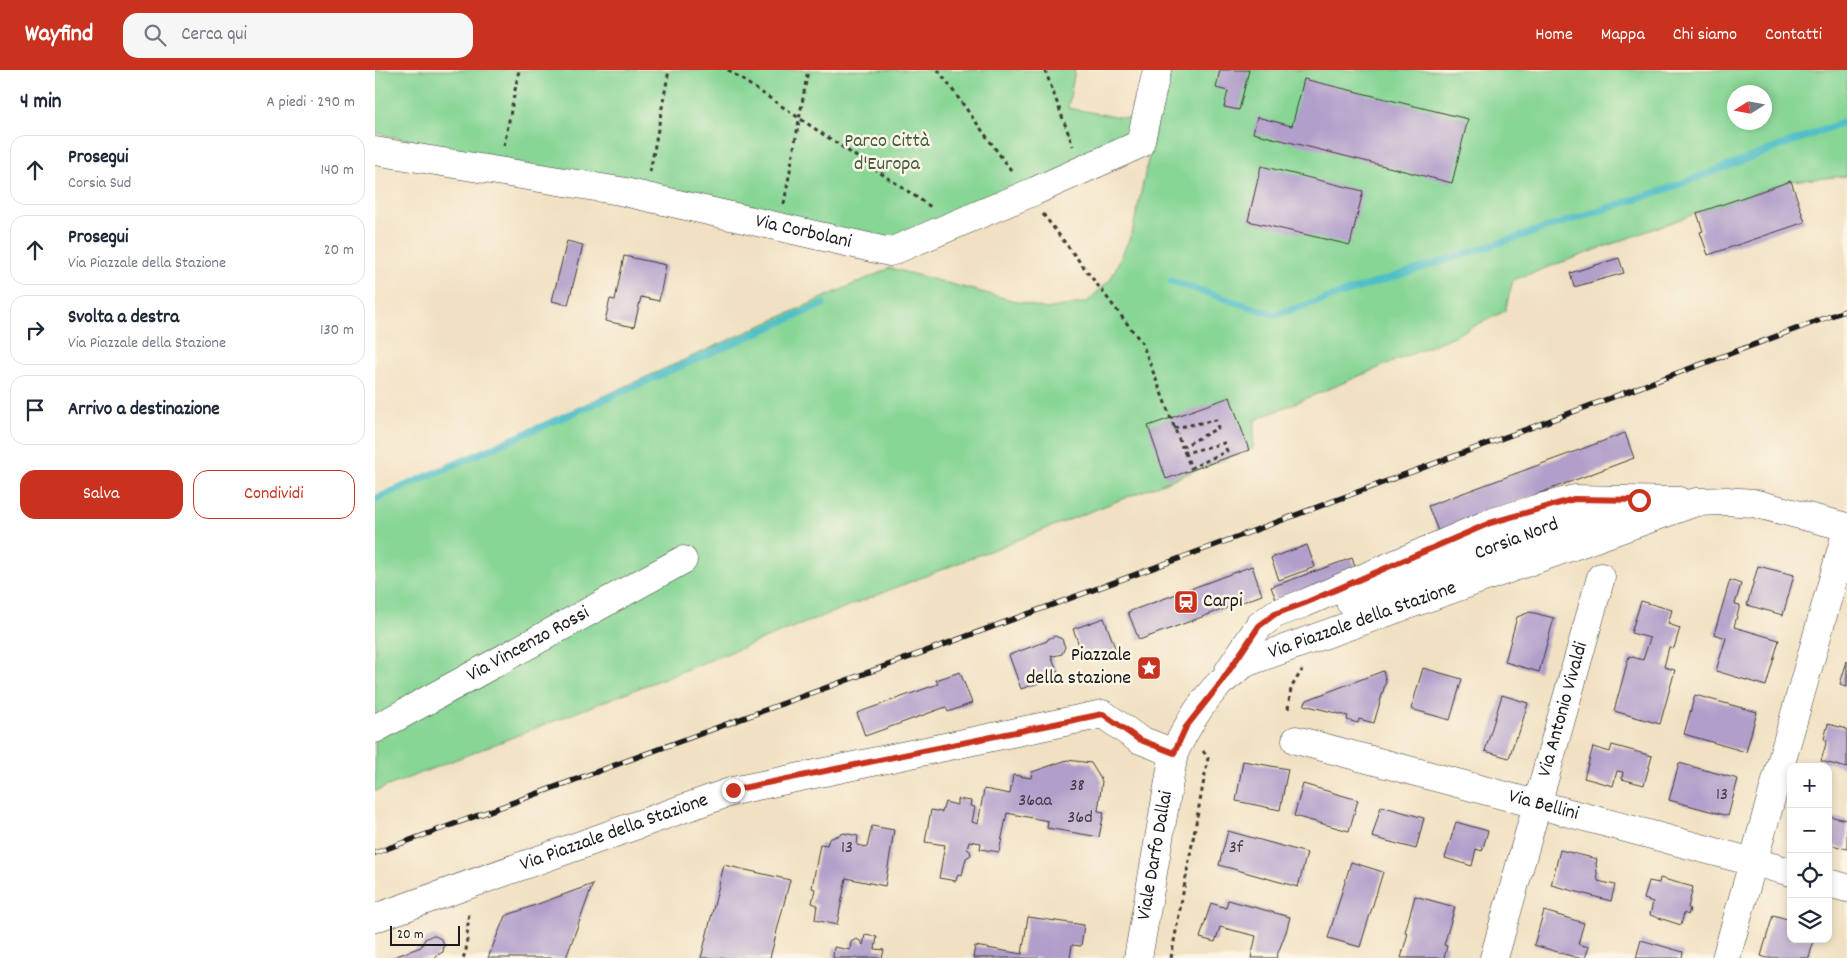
<!DOCTYPE html>
<html lang="it">
<meta charset="utf-8">
<style>
:root{--surface:#fff;--page:#f6f6f7;--text:#1f2937;--muted:#747a83;--line:#e0e1e3;--accent:#c8321e}
body{margin:0;font-family:Dekko,sans-serif;background:var(--page);color:var(--text)}
.controls{position:absolute;right:15px;bottom:15px;display:grid;overflow:hidden;border-radius:10px;box-shadow:0 2px 8px #0003}
.controls button{width:45px;height:45px;display:grid;place-items:center;padding:0;border:0;border-bottom:1px solid var(--line);background:var(--surface);color:var(--text);font:25px sans-serif}
.compass{position:absolute;left:1352px;top:15px;width:45px;height:45px;border-radius:50%;background:var(--surface);box-shadow:0 2px 8px #0003;rotate:259deg}
.scale{position:absolute;left:15px;bottom:12px;width:70px;box-sizing:border-box;padding-left:5px;border:2px solid #1c1c1c;border-top:0;font-size:14px;line-height:18px;white-space:nowrap;color:#1c1c1c;-webkit-text-stroke:4px #fcf5e5;paint-order:stroke}
.stop{position:absolute;width:15px;height:15px;margin:-11px;border:4px solid #c8321e;border-radius:50%;background:#fff}
.stop.end{background:#c8321e;border-color:#fff;box-shadow:0 1px 5px #0008}
.list{margin:0;padding:0;list-style:none}
h2{display:flex;justify-content:space-between;align-items:center;height:65px;margin:0;padding:0 20px;font-size:21px}
h2 small{font-size:16px;font-weight:400;color:var(--muted)}
.list li{display:grid;grid-template-columns:32px 1fr auto;gap:15px;align-items:center;box-sizing:border-box;height:70px;margin:0 10px 10px;padding:0 10px;border:1px solid var(--line);border-radius:15px}
.list b{display:block;font-size:19px;white-space:nowrap}
.list p{margin:0;font-size:16px;white-space:nowrap;color:var(--muted)}
.list em{font-size:16px;font-style:normal;color:var(--muted)}
.actions{display:flex;gap:10px;padding:15px 20px}
.actions a{flex:1;padding:11px 0;border:1px solid var(--accent);border-radius:15px;text-align:center;font-size:18px;color:var(--accent)}
.actions .main{background:var(--accent);color:#fff}
.icon{flex:none;width:28px;height:28px;fill:none;stroke:currentColor;stroke-width:2;stroke-linecap:round;stroke-linejoin:round}
.map{position:relative;flex:none;width:1472px;height:888px;overflow:hidden}
header{display:flex;align-items:center;gap:30px;box-sizing:border-box;height:70px;padding:0 25px;background:var(--accent);color:#fff}
header strong{font-size:24px}
nav{display:flex;gap:28px;margin-inline-start:auto;font-size:18px}
.search{width:350px;height:45px;background:var(--page);display:flex;align-items:center;gap:12px;box-sizing:border-box;padding:0 18px;border-radius:15px;color:var(--muted);font-size:19px}
main{display:flex}
aside{flex:1;background:var(--surface)}
.map>svg:first-child{display:block}
.green{fill:#87d695;stroke:#527958;fill-rule:evenodd}
.lines{fill:none;stroke-linecap:round;stroke-linejoin:round}
.stream{stroke:#51bfc8;stroke-width:7}
.building{fill:#b19eca}
.minor-casing{stroke:#3c3a35;stroke-width:29}
.path{stroke:#3c3a35;stroke-width:3;stroke-dasharray:4 4;stroke-linecap:butt}
.minor{stroke:#fff;stroke-width:28}
.rail-casing{stroke:#1c1c1c;stroke-width:5.5}
.rail{stroke:#fcf5e5;stroke-width:4;stroke-dasharray:11;stroke-linecap:butt}
.route{stroke:#c8321e;stroke-width:6}
.labels{text-anchor:middle;dominant-baseline:central;stroke-width:5;stroke-linejoin:round;paint-order:stroke}
.number-label{font-size:18px;fill:#413c48}
.park-label{font-size:20px;fill:#415d46;stroke:#fcf5e5}
.street-label{font-size:20px;fill:#1c1c1c;stroke:#fcf5e5}
.poi-label{font-size:20px;fill:#1c1c1c;stroke:#fcf5e5;text-anchor:start}
</style>
<header>
<strong>Wayfind</strong>
<div class="search"><svg class="icon" aria-label="search" viewBox="0 0 24 24"><circle cx="10" cy="10" r="6"/><path d="M15 15l6 6"/></svg>Cerca qui</div>
<nav><a>Home</a><a>Mappa</a><a>Chi siamo</a><a>Contatti</a></nav>
</header>
<main>
<aside>
<h2>4 min<small>A piedi · 290 m</small></h2>
<ul class="list">
<li><svg class="icon" aria-label="ahead" viewBox="0 0 24 24"><path d="M12 20V5M6 11l6-6 6 6"/></svg><div><b>Prosegui</b><p>Corsia Sud</p></div><em>140 m</em></li>
<li><svg class="icon" aria-label="ahead" viewBox="0 0 24 24"><path d="M12 20V5M6 11l6-6 6 6"/></svg><div><b>Prosegui</b><p>Via Piazzale della Stazione</p></div><em>20 m</em></li>
<li><svg class="icon" aria-label="right" viewBox="0 0 24 24"><path d="M7 20v-9h11M14 6l5 5-5 5"/></svg><div><b>Svolta a destra</b><p>Via Piazzale della Stazione</p></div><em>130 m</em></li>
<li><svg class="icon" aria-label="arrive" viewBox="0 0 24 24"><path d="M6 21V4h12l-3 4 3 4H6"/></svg><div><b>Arrivo a destinazione</b></div></li>
</ul>
<div class="actions"><a class="main">Salva</a><a>Condividi</a></div>
</aside>
<div class="map">
<svg width="1472" height="888" viewBox="0 0 1472 888">
<rect width="100%" height="100%" fill="#fcf5e5"/>
<filter id="ink" filterUnits="userSpaceOnUse"><feTurbulence type="fractalNoise" baseFrequency=".02" numOctaves="2"/><feDisplacementMap in="SourceGraphic" scale="10" xChannelSelector="R" yChannelSelector="G"/><feConvolveMatrix kernelMatrix="1 2 1 2 8 2 1 2 1" color-interpolation-filters="sRGB"/></filter>
<filter id="wash" filterUnits="userSpaceOnUse"><feTurbulence type="fractalNoise" baseFrequency=".0096" numOctaves="4" result="noise"/><feDisplacementMap in="SourceGraphic" scale="20" xChannelSelector="R" yChannelSelector="G"/><feGaussianBlur stdDeviation="1.12" result="paint"/><feColorMatrix in="noise" values="0 0 0 0 0 0 0 0 0 0 0 0 0 0 0 0 0 1.4 0 .05"/><feComposite in="paint" operator="in"/></filter>
<g filter="url(#wash)">
<rect width="100%" height="100%" fill="#f1e1c2"/>
<!-- green -->
<path class="green" d="M0,0H700L693,38L760,50L755,72L520,171L0,63Z
M793,0H1472V106L1416,111L1322,143L1138,210L1130,241L1079,266L880,350L878,378L0,721V428L515,198L671,239L712,232L736,209L757,163ZM1360,22H1390V52H1360Z"/>
<g class="lines">
<!-- stream -->
<path class="stream" d="M796,211L900,245L1289,120L1472,51
M0,429L448,234"/>
</g>
<g id="blocks">
<!-- building -->
<path class="building" d="M845,0H874L864,40L849,37L853,21L841,18Z
M929,9L1093,49L1077,113L878,63L882,47L917,56Z
M886,96L988,121L975,175L873,151Z
M1416,111L1430,152L1333,185L1325,162L1328,161L1322,143Z
M192,171L208,175L193,235L177,231Z
M249,186L291,195L284,231L266,227L259,257L230,251L235,229L240,230Z
M1244,188L1249,203L1199,217L1195,203Z
M855,327L874,380L791,409L773,356Z
M1250,363L1259,388L1063,461L1053,436Z
M932,475L940,497L904,510L896,488Z
M977,488L982,503L902,532L896,517Z
M877,496L887,525L764,570L753,542Z
M1383,496L1419,505L1408,545L1372,535Z
M1355,510L1366,514L1360,534L1365,535L1359,557L1404,570L1391,616L1341,601L1351,568L1339,564Z
M1266,531L1297,540L1293,554L1305,558L1299,578L1294,577L1289,597L1300,600L1285,654L1239,641L1254,586L1268,590L1275,568L1256,563Z
M1155,542L1179,548L1164,602L1130,592L1142,547Z
M729,548L741,580L710,591L698,559Z
M680,566L687,569L690,577L687,584L679,586L676,585L684,606L646,619L634,585L672,571L673,569Z
M1472,591V617L1465,614Z
M1048,598L1087,609L1075,650L1036,639Z
M1008,601L1011,611L999,653L984,649L983,653L972,650L973,646L929,635L932,630Z
M585,602L597,633L573,642L571,637L490,666L482,643L563,614L561,610Z
M1127,625L1153,633L1143,666H1141L1134,688L1110,681Z
M1320,625L1382,642L1371,682L1309,664Z
M1453,654L1472,659V698L1446,691L1452,670L1449,669Z
M1237,675L1277,686L1269,715L1247,709L1248,702L1242,701L1238,716L1209,708L1218,677L1235,682Z
M692,690L716,693L727,711L723,741L729,742L724,767L672,758L673,751L632,743L624,782L605,779L606,773L594,771L592,779L595,781L596,785L591,788L587,805L583,804L581,811L564,808L570,775L550,772L556,740L567,742L570,732L582,735V729L596,731L595,736L600,737L597,752L603,754L609,719L635,724L638,705L656,708L657,702Z
M868,691L913,699L905,740L861,731Z
M1304,693L1363,709L1353,746L1294,730Z
M928,714L983,730L974,761L919,746Z
M1006,736L1049,748L1041,779L997,767Z
M1453,746L1472,750V779L1453,774Z
M1081,752L1113,761L1107,781L1101,779L1097,796L1070,788Z
M497,756L519,760L510,816L471,808L462,855L440,850L442,835L437,833L440,819L437,818L445,774L452,775L454,769L469,763L483,766L482,775L492,777Z
M853,761L932,783L923,817L844,795Z
M1185,780L1222,789L1221,794L1223,811L1240,815L1236,831L1176,815Z
M976,792L1008,802L985,877L953,868Z
M349,795L415,810L395,888H326Z
M1285,808L1318,817L1313,838L1315,839L1313,845L1309,843L1306,855L1275,845L1278,832L1269,829L1274,811L1284,813Z
M218,814L191,888H113L130,846Z
M1040,826L1080,837L1069,875L1072,876L1069,888H1026L1033,863L1030,862Z
M853,830L915,847L911,862L901,888H876L881,866L845,857L840,872L825,868L836,833L851,838Z
M1169,841L1209,853L1203,874L1214,877L1210,888H1203L1159,875Z
M1398,845L1416,850V869H1439L1434,888H1392L1386,886Z
M653,847L709,855L706,876L697,875L695,888H598L600,876L647,884Z
M58,865L66,869L69,875L68,882L60,886L61,888H16L46,877L50,869Z
M490,865L502,867L500,879L509,880L507,888H458L459,877L475,880L476,872L481,869L485,871L488,875Z
M1266,870L1308,882L1307,888H1261Z"/>
</g>
</g>
<g filter="url(#ink)">
<use href="#blocks" fill-opacity="0" stroke="#3c3a35" stroke-width="1"/>
<g class="lines">
<defs>
<g id="minor">
<path id="s1" d="M0,81L245,121L515,182L660,121L765,74L782,0"/>
<path id="s2" d="M975,532L1186,453L1216,445L1239,444"/>
<path d="M853,602L884,556L900,544L930,533L1115,453L1161,439L1199,429L1304,431"/>
<path id="s3" d="M0,659L308,490"/>
<path id="s4" d="M921,670L1416,802"/>
<path d="M1453,813L1472,818"/>
<path id="s5" d="M0,848L358,721L728,644L763,669L799,683"/>
<path id="s6" d="M763,888L799,683C811,658 825,633 845,613C853,606 862,600 870,593L1321,432L1351,431L1378,433L1472,457"/>
<path id="s7" d="M1119,888L1226,507"/>
<path d="M1351,888L1472,460"/>
</g>
</defs>
<!-- minor casing -->
<use href="#minor" class="minor-casing"/>
<!-- path -->
<path class="path" d="M353,0L556,137
M563,0L638,103
M670,0L698,76
M129,76L144,0
M275,102L294,0
M409,134L433,0
M668,144L767,273L807,377
M799,358L841,350L843,358L807,377L810,383L849,373L852,381L816,398L810,383
M913,639L916,618L927,600
M88,888L91,881L94,841
M796,888L833,688L828,681"/>
<!-- minor -->
<use href="#minor" class="minor"/>
<defs>
<path id="rail" d="M0,783L808,487L1472,240"/>
</defs>
<!-- rail casing -->
<use href="#rail" class="rail-casing"/>
<!-- rail -->
<use href="#rail" class="rail"/>
</g>
</g>
<g class="lines" filter="url(#ink)">
<!-- route -->
<path class="route" d="M358,720L728,644L763,669L799,683L811,657L845,614L884,556L900,544L930,533L1115,453L1199,429L1264,430"/>
</g>
<!-- icons -->
<defs>
<symbol id="station-square" viewBox="-11 -11 22 22"><rect x="-9" y="-9" width="18" height="18" rx="4" fill="#c8321e" stroke="#fcf5e5"/><path d="M-3-6H3Q5-6 5-4V2Q5 4 3 4L4.5 6H3L1.5 4h-3L-3 6H-4.5L-3 4Q-5 4-5 2V-4Q-5-6-3-6ZM-3.5-4v3h7v-3ZM-3.5 1v1.5H-2V1ZM2 1v1.5H3.5V1Z" fill="#fff"/></symbol>
<symbol id="sight-square" viewBox="-11 -11 22 22"><rect x="-9" y="-9" width="18" height="18" rx="4" fill="#c8321e" stroke="#fcf5e5"/><path d="M0-6L1.8-2.2L6-1.7L2.9 1.2L3.7 5.4L0 3.3L-3.7 5.4L-2.9 1.2L-6-1.7L-1.8-2.2Z" fill="#fff"/></symbol>
</defs>
<g fill-rule="evenodd">
<use href="#station-square" x="797" y="518" width="28" height="28"/>
<use href="#sight-square" x="760" y="584" width="28" height="28"/>
</g>
<g class="labels">
<!-- number labels -->
<g class="number-label">
<text x="702" y="716">38</text>
<text x="1347" y="725">13</text>
<text x="660" y="731">36aa</text>
<text x="705" y="748">36d</text>
<text x="472" y="778">13</text>
<text x="861" y="778">3f</text>
</g>
<!-- park labels -->
<g class="park-label">
<text x="512" y="72">Parco Città<tspan x="512" dy="23">d'Europa</tspan></text>
</g>
<!-- street labels -->
<g class="street-label">
<text stroke="none"><textPath href="#s1" startOffset="436">Via Corbolani</textPath></text>
<text stroke="none"><textPath href="#s2" startOffset="178">Corsia Nord</textPath></text>
<text stroke="none"><textPath href="#s6" startOffset="449">Via Piazzale della Stazione</textPath></text>
<text stroke="none"><textPath href="#s3" startOffset="175">Via Vincenzo Rossi</textPath></text>
<text stroke="none"><textPath href="#s7" startOffset="258">Via Antonio Vivaldi</textPath></text>
<text stroke="none"><textPath href="#s4" startOffset="256">Via Bellini</textPath></text>
<text stroke="none"><textPath href="#s5" startOffset="254">Via Piazzale della Stazione</textPath></text>
<text stroke="none"><textPath href="#s6" startOffset="104">Viale Darfo Dallai</textPath></text>
</g>
<!-- poi labels -->
<g class="poi-label">
<text x="828" y="532">Carpi</text>
<text x="756" y="586" text-anchor="end">Piazzale<tspan x="756" dy="23">della stazione</tspan></text>
</g>
</g>
</svg>
<div class="controls">
<button>+</button>
<button>−</button>
<button><svg class="icon" aria-label="locate" viewBox="0 0 24 24"><circle cx="12" cy="12" r="6"/><path d="M12 2v4M12 18v4M2 12h4M18 12h4"/></svg></button>
<button><svg class="icon" aria-label="layers" viewBox="0 0 24 24"><path d="M12 4l9 5-9 5-9-5zM3 14l9 5 9-5"/></svg></button>
</div>
<svg class="compass" viewBox="-18 -18 36 36"><path d="M0-13l5 13h-10z" fill="#e53935"/><path d="M0 13l5-13h-10z" fill="#747a83"/></svg>
<div class="scale">20 m</div>
<div class="stop" style="left:1264px;top:430px"></div>
<div class="stop end" style="left:358px;top:720px"></div>
</div>
</main>
